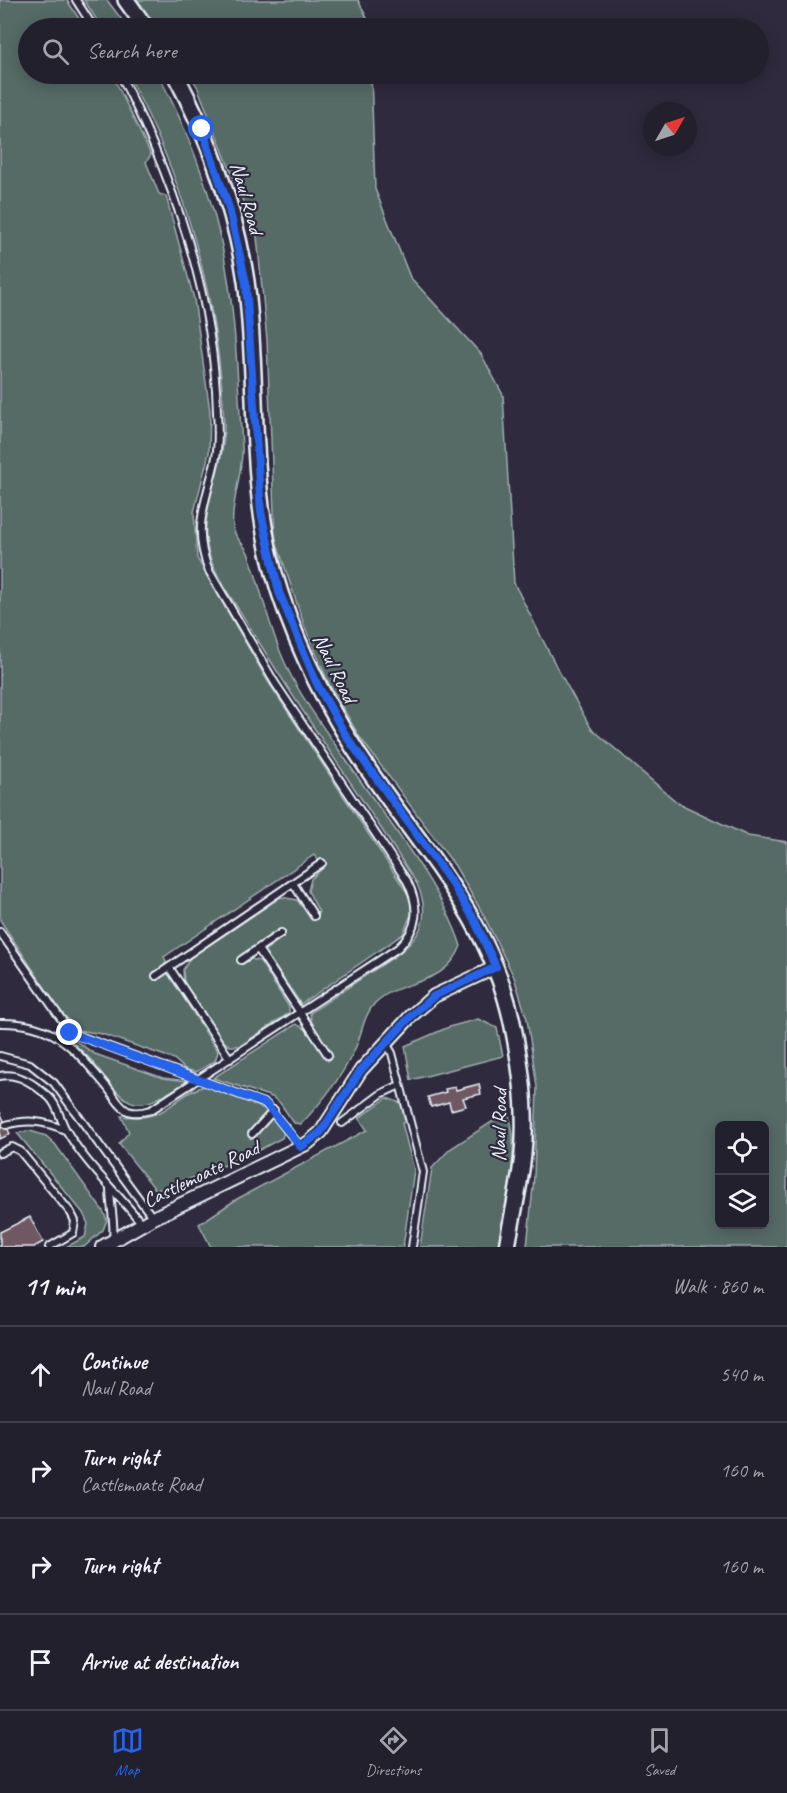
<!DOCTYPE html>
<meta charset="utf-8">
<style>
:root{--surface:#23202e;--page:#2f2d3a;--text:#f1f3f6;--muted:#a3a3aa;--line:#403e4a;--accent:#2563eb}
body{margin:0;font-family:Caveat,sans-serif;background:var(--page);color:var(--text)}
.controls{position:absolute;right:18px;bottom:18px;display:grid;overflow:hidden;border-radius:9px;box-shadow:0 3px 15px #0003}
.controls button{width:54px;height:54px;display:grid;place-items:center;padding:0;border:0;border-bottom:2px solid var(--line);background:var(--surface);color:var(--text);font:30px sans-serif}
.compass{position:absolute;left:643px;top:102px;width:54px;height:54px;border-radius:50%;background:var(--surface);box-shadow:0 3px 15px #0003;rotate:51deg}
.stop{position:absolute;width:18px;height:18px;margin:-14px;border:4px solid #2563eb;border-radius:50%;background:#fff}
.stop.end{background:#2563eb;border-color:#fff;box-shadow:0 2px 6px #0008}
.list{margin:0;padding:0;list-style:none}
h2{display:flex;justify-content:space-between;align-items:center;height:78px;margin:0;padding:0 24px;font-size:26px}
h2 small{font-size:20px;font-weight:400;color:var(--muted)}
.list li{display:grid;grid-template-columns:39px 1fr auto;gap:18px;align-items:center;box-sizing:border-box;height:96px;padding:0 24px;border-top:2px solid var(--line)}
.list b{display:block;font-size:22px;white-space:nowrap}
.list p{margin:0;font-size:20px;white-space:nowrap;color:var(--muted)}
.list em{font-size:20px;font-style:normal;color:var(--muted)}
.icon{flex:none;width:33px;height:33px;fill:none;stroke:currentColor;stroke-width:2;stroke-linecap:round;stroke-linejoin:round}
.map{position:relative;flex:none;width:787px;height:1247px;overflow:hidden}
.search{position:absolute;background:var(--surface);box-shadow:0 3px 15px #0003;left:18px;right:18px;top:18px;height:66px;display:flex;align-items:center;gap:15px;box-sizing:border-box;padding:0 21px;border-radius:33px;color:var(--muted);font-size:22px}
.sheet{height:462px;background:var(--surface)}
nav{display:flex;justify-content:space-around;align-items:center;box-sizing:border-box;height:84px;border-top:2px solid var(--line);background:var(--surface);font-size:16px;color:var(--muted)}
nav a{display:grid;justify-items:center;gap:3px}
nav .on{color:var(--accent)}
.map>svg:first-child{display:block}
.green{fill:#566b66;stroke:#9faeaf;stroke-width:1.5;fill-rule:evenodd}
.building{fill:#705864;stroke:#e8f1f8;stroke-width:1.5}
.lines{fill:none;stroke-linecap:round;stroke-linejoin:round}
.service-casing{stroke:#e8f1f8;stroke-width:10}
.minor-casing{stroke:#e8f1f8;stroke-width:16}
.tertiary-casing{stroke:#e8f1f8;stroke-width:20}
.service{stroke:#2f2a3d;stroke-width:6}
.minor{stroke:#2f2a3d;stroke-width:12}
.tertiary{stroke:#2f2a3d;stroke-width:15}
.route{stroke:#2563eb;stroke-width:8}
.labels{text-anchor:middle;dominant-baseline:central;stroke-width:4.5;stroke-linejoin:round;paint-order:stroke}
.street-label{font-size:21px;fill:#e8f1f8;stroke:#2f2a3d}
</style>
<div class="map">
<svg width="787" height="1247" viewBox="0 0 787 1247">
<rect width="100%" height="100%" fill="#2f2a3d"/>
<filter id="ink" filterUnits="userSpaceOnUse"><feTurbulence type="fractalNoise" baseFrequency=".0167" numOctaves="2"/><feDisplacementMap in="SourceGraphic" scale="12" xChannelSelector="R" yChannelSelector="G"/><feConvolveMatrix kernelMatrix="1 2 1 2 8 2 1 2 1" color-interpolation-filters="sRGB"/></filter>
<g filter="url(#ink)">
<!-- green -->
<path class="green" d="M0,0H67L85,28H28V74H112L151,155L146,162L159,194L166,196L194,299L210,411L209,453L194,512L197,558L267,680L412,900V912L403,934L301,1004L264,951L283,937L279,931L240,957L243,964L251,959L260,961L289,1007V1013L240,1046H230L222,1040L184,984L183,970L190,958L281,897L297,900L311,918L319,912L308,891L311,879L323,868L314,855L164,957L166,961L164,967L218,1052L215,1061L196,1072L185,1069L174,1059L102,1034L78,1030L61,1012L0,920Z
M84,0H107L128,28H102Z
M135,0H358L369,22L370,28H156Z
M127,74H158C184,123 206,178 219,233C236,303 237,375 242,446C244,470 228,512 234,531C237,540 246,546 249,555C262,591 269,628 285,663C297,692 327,733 346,760C383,816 440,882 461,946C445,988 400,978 375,1003C362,1017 362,1037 353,1053C340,1080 321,1103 301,1124L294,1123L280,1103L272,1097L213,1078L296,1024L306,1029L328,1061L333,1057L312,1025L310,1013C330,1000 349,987 368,974C404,950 439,933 417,884C363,798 303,716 251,629C237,605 217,580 209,554C196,511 226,469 224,425C220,305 185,179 127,74Z
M189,74H371L375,189L410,277L481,354L503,395L514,583L556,666L591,728L678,803L748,836L787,842V1247H527L534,1177L537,1087L527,1019L514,977L483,914L455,866L359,736L330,686L304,625L275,538L267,340L257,237L197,86ZM720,1126H764V1224H720Z
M478,1019L497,1028L503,1056L411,1080L405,1046L449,1027Z
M67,1035L95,1054L163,1078L188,1081C133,1116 130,1110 92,1061C85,1053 70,1043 67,1035Z
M204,1086L268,1110L271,1117L273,1116L285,1128L282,1138L246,1157L164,1189H155L119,1144L129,1132L121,1116C170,1123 169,1097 204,1086Z
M387,1098L401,1103L406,1122L402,1123L414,1170L403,1247H211L199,1224L237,1199L367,1130L359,1118Z
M507,1112C523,1141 504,1213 499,1247H420L432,1168L450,1149Z
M30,1131L46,1136L55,1144L103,1211L107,1220L103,1230L84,1247H66L85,1237L88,1224L83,1213L17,1133Z"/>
<!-- building -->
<path class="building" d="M479,1084L481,1094L463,1098L466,1106L451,1110L449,1102L431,1107L428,1097L446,1092L445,1089L455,1087L456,1090Z
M0,1112L10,1134L0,1139Z
M30,1217L43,1242L34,1247H0V1232Z"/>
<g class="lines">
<defs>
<path id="service" d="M76,0L94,28
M293,883L314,916
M0,932L71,1033L266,1104L300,1146
M258,949L328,1055
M241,960L281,933
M169,967L230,1059
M156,976L322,863
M0,1023C55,1022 74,1048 107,1087C113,1094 119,1107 128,1111C136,1114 144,1112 151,1110L398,948C419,928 420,907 407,881L275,683L209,571C191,526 207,501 216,457C219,442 218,427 217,412C214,293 173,178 120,74
M386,1043L392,1053L423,1172L412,1247
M0,1056L30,1064L54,1083L153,1218
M0,1076C19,1072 35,1085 49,1097C58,1105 60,1120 66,1130C86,1165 118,1193 142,1224
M342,1123L381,1094L400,1085
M6,1125C28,1119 44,1121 65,1130
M252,1134L274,1110
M0,1153L12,1147L20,1151L71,1213L75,1221L73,1233L49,1247
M110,1188C110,1206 115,1221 113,1240"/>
<path id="minor" d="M102,1247L153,1218L308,1143L321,1132L361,1070L412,1015L434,996L496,967"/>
<path id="tertiary" d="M126,0L146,28
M175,74C209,138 235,208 246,281C260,385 246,492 280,593C303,663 338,728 381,788C435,864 492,928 512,1022C521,1064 527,1111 523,1154C520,1185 512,1216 507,1247"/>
</defs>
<!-- service casing -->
<use href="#service" class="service-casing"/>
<!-- minor casing -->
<use href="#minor" class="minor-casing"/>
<!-- tertiary casing -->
<use href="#tertiary" class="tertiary-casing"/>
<!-- service -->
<use href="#service" class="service"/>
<!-- minor -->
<use href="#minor" class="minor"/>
<!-- tertiary -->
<use href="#tertiary" class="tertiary"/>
</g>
</g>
<g class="lines" filter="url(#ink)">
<!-- route -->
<path class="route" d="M70,1033L266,1104L301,1147L321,1132L361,1070L412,1015L434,996L496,967L474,919L453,885L346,736L317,684L279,592L261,512L246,283L229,208L202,129"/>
</g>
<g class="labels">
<!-- street labels -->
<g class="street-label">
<text transform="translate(247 198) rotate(74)">Naul Road</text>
<text transform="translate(335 668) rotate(64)">Naul Road</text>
<text transform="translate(499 1125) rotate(-89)">Naul Road</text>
<text transform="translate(201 1174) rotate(-26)">Castlemoate Road</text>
</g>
</g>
</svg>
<div class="controls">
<button><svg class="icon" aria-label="locate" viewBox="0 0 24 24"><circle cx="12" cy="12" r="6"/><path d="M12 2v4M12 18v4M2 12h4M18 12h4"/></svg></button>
<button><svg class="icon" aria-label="layers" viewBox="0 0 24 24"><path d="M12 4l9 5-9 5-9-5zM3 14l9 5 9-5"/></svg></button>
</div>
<svg class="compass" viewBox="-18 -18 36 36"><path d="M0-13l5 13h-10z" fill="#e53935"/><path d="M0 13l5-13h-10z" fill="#a3a3aa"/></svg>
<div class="stop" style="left:202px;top:129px"></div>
<div class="stop end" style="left:70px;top:1033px"></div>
<div class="search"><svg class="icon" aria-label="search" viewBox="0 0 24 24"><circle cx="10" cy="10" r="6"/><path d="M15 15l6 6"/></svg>Search here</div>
</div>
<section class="sheet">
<h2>11 min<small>Walk · 860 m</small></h2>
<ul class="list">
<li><svg class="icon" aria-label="ahead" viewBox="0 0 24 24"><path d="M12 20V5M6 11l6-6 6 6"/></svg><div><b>Continue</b><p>Naul Road</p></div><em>540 m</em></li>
<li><svg class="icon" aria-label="right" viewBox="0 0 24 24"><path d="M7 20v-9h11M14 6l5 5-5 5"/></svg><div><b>Turn right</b><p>Castlemoate Road</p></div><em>160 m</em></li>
<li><svg class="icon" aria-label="right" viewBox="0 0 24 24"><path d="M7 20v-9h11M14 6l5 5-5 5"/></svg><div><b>Turn right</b></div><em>160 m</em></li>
<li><svg class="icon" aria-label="arrive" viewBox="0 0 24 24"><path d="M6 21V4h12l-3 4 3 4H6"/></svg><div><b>Arrive at destination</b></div></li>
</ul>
</section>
<nav>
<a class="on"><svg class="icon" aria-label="map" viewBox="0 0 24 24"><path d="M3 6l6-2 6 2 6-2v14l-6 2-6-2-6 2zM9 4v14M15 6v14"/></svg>Map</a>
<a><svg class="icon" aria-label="directions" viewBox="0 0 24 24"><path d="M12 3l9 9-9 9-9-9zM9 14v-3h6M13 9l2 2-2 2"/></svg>Directions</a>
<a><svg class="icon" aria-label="saved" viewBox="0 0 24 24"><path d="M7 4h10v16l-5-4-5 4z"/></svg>Saved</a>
</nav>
